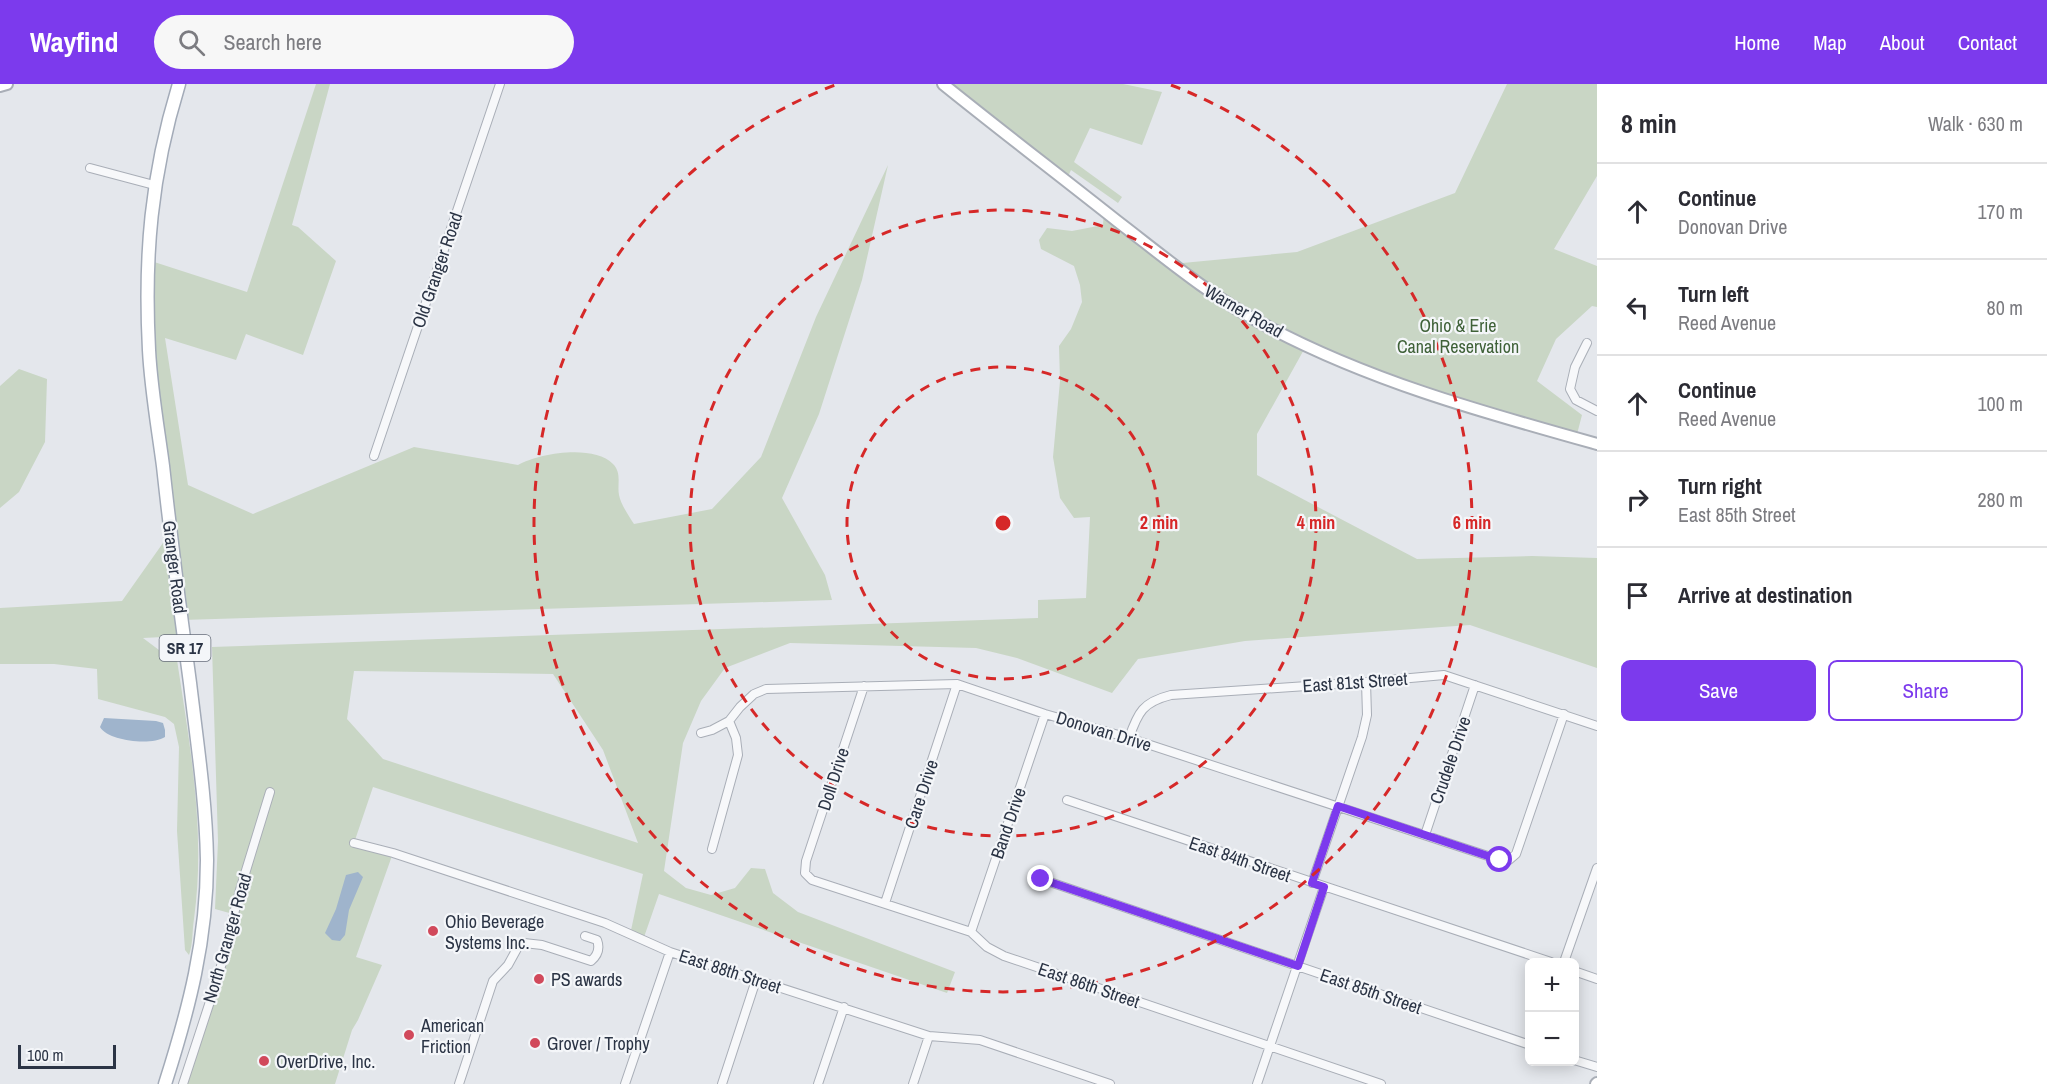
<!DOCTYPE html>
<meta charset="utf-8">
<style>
:root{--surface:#fff;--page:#f7f7f7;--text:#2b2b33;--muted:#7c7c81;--line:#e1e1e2;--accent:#7c3aed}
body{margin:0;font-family:"Archivo Narrow",sans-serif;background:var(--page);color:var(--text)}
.controls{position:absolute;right:18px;bottom:18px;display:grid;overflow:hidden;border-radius:9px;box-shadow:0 3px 15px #0003}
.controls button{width:54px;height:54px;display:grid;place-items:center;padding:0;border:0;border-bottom:2px solid var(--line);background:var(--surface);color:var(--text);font:30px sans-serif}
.scale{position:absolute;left:18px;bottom:15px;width:98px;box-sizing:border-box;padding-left:6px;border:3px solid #2b3445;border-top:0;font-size:16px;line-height:21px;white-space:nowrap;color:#2b3445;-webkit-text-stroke:4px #f4f6f9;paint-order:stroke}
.stop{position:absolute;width:18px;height:18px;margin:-14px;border:4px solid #7c3aed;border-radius:50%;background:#fff}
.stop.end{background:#7c3aed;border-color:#fff;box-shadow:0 2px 6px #0008}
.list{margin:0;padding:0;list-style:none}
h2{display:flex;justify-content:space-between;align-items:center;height:78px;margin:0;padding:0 24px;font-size:26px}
h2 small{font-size:20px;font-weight:400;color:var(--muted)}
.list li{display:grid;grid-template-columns:39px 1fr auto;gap:18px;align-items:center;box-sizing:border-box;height:96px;padding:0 24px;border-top:2px solid var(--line)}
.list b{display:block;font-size:22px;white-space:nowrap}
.list p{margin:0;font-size:20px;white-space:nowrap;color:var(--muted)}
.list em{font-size:20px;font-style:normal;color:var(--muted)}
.actions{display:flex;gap:12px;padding:18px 24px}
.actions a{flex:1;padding:14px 0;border:2px solid var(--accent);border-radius:9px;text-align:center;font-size:21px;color:var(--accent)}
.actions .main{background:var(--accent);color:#fff}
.icon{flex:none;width:33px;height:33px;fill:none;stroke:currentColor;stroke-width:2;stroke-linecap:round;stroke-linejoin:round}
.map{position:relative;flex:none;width:1597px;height:1000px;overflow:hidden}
header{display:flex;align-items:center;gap:36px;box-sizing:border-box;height:84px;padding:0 30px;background:var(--accent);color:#fff}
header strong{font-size:28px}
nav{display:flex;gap:33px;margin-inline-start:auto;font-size:21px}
.search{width:420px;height:54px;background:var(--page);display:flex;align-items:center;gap:15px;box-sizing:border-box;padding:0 21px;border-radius:33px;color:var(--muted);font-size:22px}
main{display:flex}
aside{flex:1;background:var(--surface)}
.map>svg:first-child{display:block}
.green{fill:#c9d6c5;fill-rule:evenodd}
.water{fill:#9fb4cc}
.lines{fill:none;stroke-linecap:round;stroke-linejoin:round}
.street-casing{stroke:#a9aeb7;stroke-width:10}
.secondary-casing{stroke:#a9aeb7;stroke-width:14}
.primary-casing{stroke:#a3abb8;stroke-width:15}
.street{stroke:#f7f8fa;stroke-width:8}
.secondary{stroke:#fff;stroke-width:10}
.primary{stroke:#fff;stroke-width:12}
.route{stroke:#7c3aed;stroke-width:8}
.ring{fill:none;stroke:#d62828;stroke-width:3;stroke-dasharray:10 8}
.poi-dot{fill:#d1495b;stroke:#f4f6f9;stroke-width:2}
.labels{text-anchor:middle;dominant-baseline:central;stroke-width:4.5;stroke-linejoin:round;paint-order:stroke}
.shield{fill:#f4f6f9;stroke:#676e7b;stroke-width:1.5}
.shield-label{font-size:16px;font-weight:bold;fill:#2b3445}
.street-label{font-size:18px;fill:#2b3445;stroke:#f4f6f9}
.park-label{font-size:18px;fill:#3f6138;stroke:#f4f6f9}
.poi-label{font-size:18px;fill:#2b3445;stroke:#f4f6f9;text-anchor:start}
.centre{fill:#d62828;stroke:#f4f6f9;stroke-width:3}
.ring-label{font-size:18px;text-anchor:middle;font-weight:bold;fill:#d62828;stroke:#f4f6f9;stroke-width:4.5;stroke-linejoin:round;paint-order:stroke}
</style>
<header>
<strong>Wayfind</strong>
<div class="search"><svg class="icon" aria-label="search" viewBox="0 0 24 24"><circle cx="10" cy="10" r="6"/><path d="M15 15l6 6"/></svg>Search here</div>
<nav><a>Home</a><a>Map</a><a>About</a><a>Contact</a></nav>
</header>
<main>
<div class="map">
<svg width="1597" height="1000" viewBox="0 0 1597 1000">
<rect width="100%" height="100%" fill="#e4e7ec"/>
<!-- green -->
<path class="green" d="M316,0H330L292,141L298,143L336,177L303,271L246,250L236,276L165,254L188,401L253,430L414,363L518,381C539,369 594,360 613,380C622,389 617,400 619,411C621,421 629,432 634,440L712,425L761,373L816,233L888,81L862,196L819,330L782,414L825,491L832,516L182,536L183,552L143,554L167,572L177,576C190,662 206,748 194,835C192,848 193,860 189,871L185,866L177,747L179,663L174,640L165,633L98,615L97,585L54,580H0V524L122,517L170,449L149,268L148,176L247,208Z
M943,0H1123L1162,8L1142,61L1090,44L1074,78L1122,113L1118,119L1071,86L1066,97Z
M1507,0H1597V92L1554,165L1597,182V223L1592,222L1556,255L1537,297L1582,331L1576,354L1548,346L1306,262L1257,350V391L1417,475L1532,472L1597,474V584L1470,541L1245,557L1138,575L1112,609L1017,574L976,564L790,559L725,584L701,617L683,659L664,787L686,804L711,811L735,804L751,784L765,785L773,809L798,828L955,888L947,909L659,810L643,856L630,851L643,790L373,703L354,759L393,769L356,873L382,881L358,936L352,946L335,1000H183L233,830L215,825L218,757L212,563L1038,534V516L1086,514L1090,433L1074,434L1060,414L1053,373L1060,297L1059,262L1071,245L1082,218L1080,201L1074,182L1041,165L1039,156L1047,144L1072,147L1103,141L1104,127L1172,180L1297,168L1455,109ZM354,587L553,590L603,666L638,759L383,675L347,635Z
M19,285L47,295L45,358L19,408L0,424V302Z"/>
<!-- water -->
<path class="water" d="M104,634L156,637L163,639L165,646V653C151,662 108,657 100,643Z
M358,788L363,793L349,826L345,851L340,857L332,856L325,849L336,825L346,791Z"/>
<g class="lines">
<defs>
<path id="street" d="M90,84L154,101
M1587,259L1575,283L1570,305L1576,316L1597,327
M374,372L500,0
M864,602L806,777L805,789L812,796L971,848L987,863L1004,872L1381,1000
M701,649L712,646L729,637L740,623L754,610L766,605L957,600L1045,630L1129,654L1500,776H1509L1516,770L1564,630
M1129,654C1138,628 1143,618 1171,611L1366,598L1444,591L1597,642
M1067,716L1551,878
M1425,751L1475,601
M354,759L393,769L605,839L670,868L929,952L980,956L1110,1000
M712,765L738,671L736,654L729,637
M1041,795L1530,961
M1312,799L1362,653L1367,631L1366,598
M885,819L957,600
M971,848L1045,630
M1564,878L1597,784
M1574,887L1597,895
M1574,976L1597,983
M183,1000L219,890L240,806L270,708
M459,1000L493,897L508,881L519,861L524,859L542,861L591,877C598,871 600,864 597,856L585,852
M625,1000L670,868
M722,1000L756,896
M818,1000L844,923
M913,1000L929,952
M1257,1000L1324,803"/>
<path id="secondary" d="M943,0C1000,46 1059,91 1117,137C1164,173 1209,211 1261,239C1366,296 1482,328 1597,360
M0,2L7,0
M1596,1000L1597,999"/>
<path id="primary" d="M165,1000C189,925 207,856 207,776C206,717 197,658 190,599C180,527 171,455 163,382C158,344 151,305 149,266C144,172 151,91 179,0"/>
</defs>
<!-- street casing -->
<use href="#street" class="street-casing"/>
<!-- secondary casing -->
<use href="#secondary" class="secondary-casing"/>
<!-- primary casing -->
<use href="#primary" class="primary-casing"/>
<!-- street -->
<use href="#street" class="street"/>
<!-- secondary -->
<use href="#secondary" class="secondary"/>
<!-- primary -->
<use href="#primary" class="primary"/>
</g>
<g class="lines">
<!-- route -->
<path class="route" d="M1041,795L1298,882L1324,803L1312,799L1338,722L1500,776"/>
</g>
<!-- distance rings -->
<g class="ring">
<circle cx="1003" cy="439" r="156"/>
<circle cx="1003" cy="439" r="313"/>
<path d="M1171 1A469 469 0 1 1 835 1"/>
</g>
<!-- markers -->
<g class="poi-dot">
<circle cx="433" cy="847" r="6"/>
<circle cx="539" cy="895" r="6"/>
<circle cx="409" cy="951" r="6"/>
<circle cx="535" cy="959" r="6"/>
<circle cx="264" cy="977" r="6"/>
</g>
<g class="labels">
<!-- shield labels -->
<rect class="shield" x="159.5" y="551" width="51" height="26" rx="4.5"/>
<g class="shield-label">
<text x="185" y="564">SR 17</text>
</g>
<!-- street labels -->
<g class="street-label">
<text transform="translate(437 186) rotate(-71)">Old Granger Road</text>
<text transform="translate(1244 227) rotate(30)">Warner Road</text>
<text transform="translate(175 483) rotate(83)">Granger Road</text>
<text transform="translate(1355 598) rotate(-4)">East 81st Street</text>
<text transform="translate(1104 647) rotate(17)">Donovan Drive</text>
<text transform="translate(1450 676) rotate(-71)">Crudele Drive</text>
<text transform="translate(833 695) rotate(-72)">Doll Drive</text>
<text transform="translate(921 710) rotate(-72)">Care Drive</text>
<text transform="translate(1008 739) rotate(-71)">Band Drive</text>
<text transform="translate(1240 775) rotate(19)">East 84th Street</text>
<text transform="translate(227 854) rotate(-74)">North Granger Road</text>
<text transform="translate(730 887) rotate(18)">East 88th Street</text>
<text transform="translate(1089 901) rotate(19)">East 86th Street</text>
<text transform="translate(1371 907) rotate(19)">East 85th Street</text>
</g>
<!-- park labels -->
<g class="park-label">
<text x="1458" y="241">Ohio &amp; Erie<tspan x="1458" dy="21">Canal Reservation</tspan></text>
</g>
<!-- poi labels -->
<g class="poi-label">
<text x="445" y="837">Ohio Beverage<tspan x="445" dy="21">Systems Inc.</tspan></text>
<text x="551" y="895">PS awards</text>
<text x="421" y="941">American<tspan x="421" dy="21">Friction</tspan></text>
<text x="547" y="959">Grover / Trophy</text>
<text x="276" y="977">OverDrive, Inc.</text>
</g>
</g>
<circle cx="1003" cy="439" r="9" class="centre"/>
<g class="ring-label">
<text x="1159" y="445">2 min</text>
<text x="1316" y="445">4 min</text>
<text x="1472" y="445">6 min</text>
</g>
</svg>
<div class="controls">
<button>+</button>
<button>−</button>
</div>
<div class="scale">100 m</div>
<div class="stop" style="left:1500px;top:776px"></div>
<div class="stop end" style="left:1041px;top:795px"></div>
</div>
<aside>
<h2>8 min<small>Walk · 630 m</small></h2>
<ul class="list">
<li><svg class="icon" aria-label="ahead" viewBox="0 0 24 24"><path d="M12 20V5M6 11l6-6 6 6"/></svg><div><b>Continue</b><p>Donovan Drive</p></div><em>170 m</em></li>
<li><svg class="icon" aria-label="left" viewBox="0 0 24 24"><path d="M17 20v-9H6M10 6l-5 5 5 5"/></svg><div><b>Turn left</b><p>Reed Avenue</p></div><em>80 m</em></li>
<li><svg class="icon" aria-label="ahead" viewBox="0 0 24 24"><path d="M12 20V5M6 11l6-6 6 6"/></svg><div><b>Continue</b><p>Reed Avenue</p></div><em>100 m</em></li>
<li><svg class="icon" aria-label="right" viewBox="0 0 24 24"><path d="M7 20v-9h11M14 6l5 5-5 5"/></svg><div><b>Turn right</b><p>East 85th Street</p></div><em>280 m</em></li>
<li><svg class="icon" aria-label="arrive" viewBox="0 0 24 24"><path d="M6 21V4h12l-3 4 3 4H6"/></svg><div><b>Arrive at destination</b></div></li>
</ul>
<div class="actions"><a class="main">Save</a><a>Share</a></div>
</aside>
</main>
